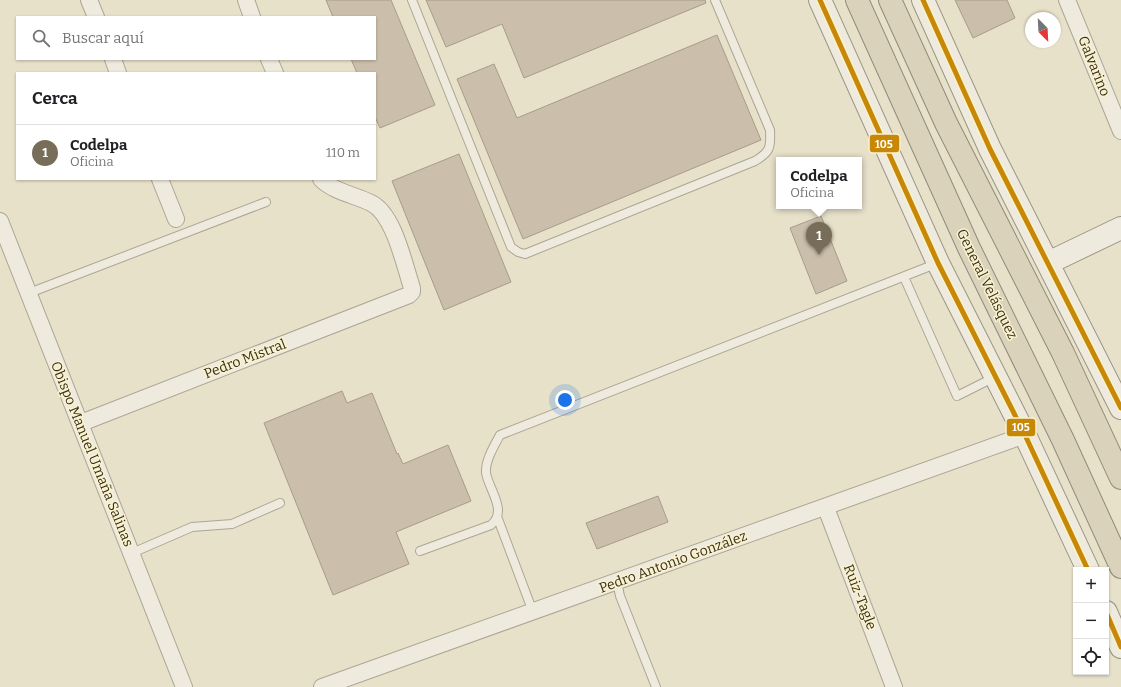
<!DOCTYPE html>
<html lang="es">
<meta charset="utf-8">
<style>
:root{--surface:#fff;--page:#f2f2f2;--text:#202124;--muted:#757577;--line:#e0e0e0;--accent:#776d58}
body{margin:0;font-family:Bitter,serif;background:var(--page);color:var(--text)}
.controls{position:absolute;right:12px;bottom:12px;display:grid;overflow:hidden;border-radius:0px;box-shadow:0 1px 3px #0004}
.controls button{width:36px;height:36px;display:grid;place-items:center;padding:0;border:0;border-bottom:1px solid var(--line);background:var(--surface);color:var(--text);font:20px sans-serif}
.compass{position:absolute;left:1025px;top:12px;width:36px;height:36px;border-radius:50%;background:var(--surface);box-shadow:0 1px 3px #0004;rotate:156deg}
.you{position:absolute;left:565px;top:400px;width:14px;height:14px;margin:-10px;border:3px solid #fff;border-radius:50%;background:#1a73e8;box-shadow:0 0 0 6px #1a73e833}
.badge{display:grid;place-items:center;width:26px;height:26px;border-radius:50%;background:var(--accent);color:#fff;font-size:13px;font-weight:700}
.pin{position:absolute;translate:-50% -33px;filter:drop-shadow(0 1px 2px #0008)}
.pin::after{content:'';position:absolute;top:21px;width:14px;height:12px;background:inherit;clip-path:polygon(0 0,100% 0,50% 100%)}
.popup{position:absolute;left:776px;top:157px;width:86px;height:52px;box-sizing:border-box;display:grid;place-content:center;border-radius:0px;background:var(--surface);filter:drop-shadow(0 1px 3px #0005);font-size:13px;white-space:nowrap;color:var(--muted)}
.popup b{font-size:15px;color:var(--text)}
.popup::after{content:'';position:absolute;left:50%;top:100%;margin-left:-8px;border:8px solid transparent;border-top-color:var(--surface)}
.list{margin:0;padding:0;list-style:none}
h2{display:flex;justify-content:space-between;align-items:center;height:52px;margin:0;padding:0 16px;font-size:17px}
h2 small{font-size:13px;font-weight:400;color:var(--muted)}
.list li{display:grid;grid-template-columns:26px 1fr auto;gap:12px;align-items:center;box-sizing:border-box;height:56px;padding:0 16px;border-top:1px solid var(--line)}
.list b{display:block;font-size:15px;white-space:nowrap}
.list p{margin:0;font-size:13px;white-space:nowrap;color:var(--muted)}
.list em{font-size:13px;font-style:normal;color:var(--muted)}
.icon{flex:none;width:22px;height:22px;fill:none;stroke:currentColor;stroke-width:2;stroke-linecap:round;stroke-linejoin:round}
.map{position:relative;flex:none;width:1121px;height:687px;overflow:hidden}
.search{position:absolute;background:var(--surface);box-shadow:0 1px 3px #0004;left:16px;top:16px;width:360px;height:44px;display:flex;align-items:center;gap:10px;box-sizing:border-box;padding:0 14px;border-radius:0px;color:var(--muted);font-size:15px}
.panel{position:absolute;background:var(--surface);box-shadow:0 1px 3px #0004;left:16px;top:72px;width:360px;height:108px;border-radius:0px}
.map>svg:first-child{display:block}
.building{fill:#cbbfab;stroke:#a79c89}
.lines{fill:none;stroke-linecap:round;stroke-linejoin:round}
.lane-casing{stroke:#aca594;stroke-width:10}
.street-casing{stroke:#aca594;stroke-width:18}
.secondary-casing{stroke:#9b9584;stroke-width:24}
.highway-casing{stroke:#918a7b;stroke-width:24}
.lane{stroke:#eeeadd;stroke-width:8}
.street{stroke:#eeeadd;stroke-width:16}
.secondary{stroke:#eeeadd;stroke-width:22}
.highway{stroke:#dad2ba;stroke-width:22}
.bus-1-casing{stroke:#f9f2cf;stroke-width:8}
.bus-1{stroke:#c88807;stroke-width:5}
.labels{text-anchor:middle;dominant-baseline:central;stroke-width:3;stroke-linejoin:round;paint-order:stroke}
.street-label{font-size:14px;fill:#3b2e1b;stroke:#f9f2cf}
.line-badge{stroke:#f9f2cf;stroke-width:1.5}
.badge-label{font-size:11px;text-anchor:middle;font-weight:bold;fill:#fff}
</style>
<div class="map">
<svg width="1121" height="687" viewBox="0 0 1121 687">
<rect width="100%" height="100%" fill="#e7e1ca"/>
<!-- building -->
<path class="building" d="M326,0H391L435,105L380,128L375,117V73H357L351,59H375V17H333Z
M426,0H705L706,3L524,78L502,24L446,47Z
M955,0H1007L1015,18L973,38Z
M717,35L761,140L523,239L457,79L494,64L517,118Z
M459,154L511,282L444,310L392,181Z
M821,216L847,281L816,294L790,228Z
M342,391L347,403L372,393L397,454L398,453L403,464L448,445L471,501L396,532L409,564L333,595L264,423Z
M658,496L668,522L597,549L586,523Z"/>
<g class="lines">
<defs>
<path id="lane" d="M412,0L511,247L518,252L525,254L755,161C770,152 771,148 770,130L715,0
M904,277L957,396L995,377
M29,293L266,202
M498,519L533,612
M420,551L491,525C508,511 489,490 486,473C485,461 494,446 500,435L938,263
M132,553L192,527L232,524L280,503
M617,582L620,596L656,687"/>
<path id="street" d="M89,0L96,17
M246,0L252,17
M1067,0L1121,131
M113,59L118,73
M269,59L275,73
M160,179L176,219
M0,221L184,687
M81,423L409,295L412,292V288C404,264 394,214 371,203C355,195 334,192 321,179
M826,508L894,687
M322,687L1025,435"/>
<path id="secondary" d="M820,0L938,263L1025,435L1088,570
M923,0L990,149L1121,408
M1048,263L1121,228
M1106,612L1121,647"/>
<path id="highway" d="M857,0L969,248L1063,440L1121,567
M890,0L946,123L1063,353L1121,478"/>
</defs>
<!-- lane casing -->
<use href="#lane" class="lane-casing"/>
<!-- street casing -->
<use href="#street" class="street-casing"/>
<!-- secondary casing -->
<use href="#secondary" class="secondary-casing"/>
<!-- highway casing -->
<use href="#highway" class="highway-casing"/>
<!-- lane -->
<use href="#lane" class="lane"/>
<!-- street -->
<use href="#street" class="street"/>
<!-- secondary -->
<use href="#secondary" class="secondary"/>
<!-- highway -->
<use href="#highway" class="highway"/>
<defs>
<path id="bus-1" d="M820,0L938,263L1025,435L1088,570
M923,0L990,149L1121,408
M1106,612L1121,647"/>
</defs>
<!-- bus-1 casing -->
<use href="#bus-1" class="bus-1-casing"/>
<!-- bus-1 -->
<use href="#bus-1" class="bus-1"/>
</g>
<g class="labels">
<!-- street labels -->
<g class="street-label">
<text transform="translate(1094 66) rotate(68)">Galvarino</text>
<text transform="translate(987 284) rotate(64)">General Velásquez</text>
<text transform="translate(245 359) rotate(-21)">Pedro Mistral</text>
<text transform="translate(92 454) rotate(68)">Obispo Manuel Umaña Salinas</text>
<text transform="translate(673 562) rotate(-20)">Pedro Antonio González</text>
<text transform="translate(860 597) rotate(69)">Ruiz-Tagle</text>
</g>
</g>
<g class="line-badge">
<rect x="869" y="134" width="31" height="19" rx="4" fill="#c88807"/>
<rect x="1006" y="418" width="30" height="19" rx="4" fill="#c88807"/>
</g>
<g class="badge-label">
<text x="884" y="148">105</text>
<text x="1021" y="431">105</text>
</g>
</svg>
<div class="controls">
<button>+</button>
<button>−</button>
<button><svg class="icon" aria-label="locate" viewBox="0 0 24 24"><circle cx="12" cy="12" r="6"/><path d="M12 2v4M12 18v4M2 12h4M18 12h4"/></svg></button>
</div>
<svg class="compass" viewBox="-18 -18 36 36"><path d="M0-13l5 13h-10z" fill="#e53935"/><path d="M0 13l5-13h-10z" fill="#757577"/></svg>
<div class="you"></div>
<div class="pin badge" style="left:819px;top:255px">1</div>
<div class="popup"><b>Codelpa</b>Oficina</div>
<div class="search"><svg class="icon" aria-label="search" viewBox="0 0 24 24"><circle cx="10" cy="10" r="6"/><path d="M15 15l6 6"/></svg>Buscar aquí</div>
<section class="panel">
<h2>Cerca<small></small></h2>
<ul class="list">
<li><span class="badge">1</span><div><b>Codelpa</b><p>Oficina</p></div><em>110 m</em></li>
</ul>
</section>
</div>
